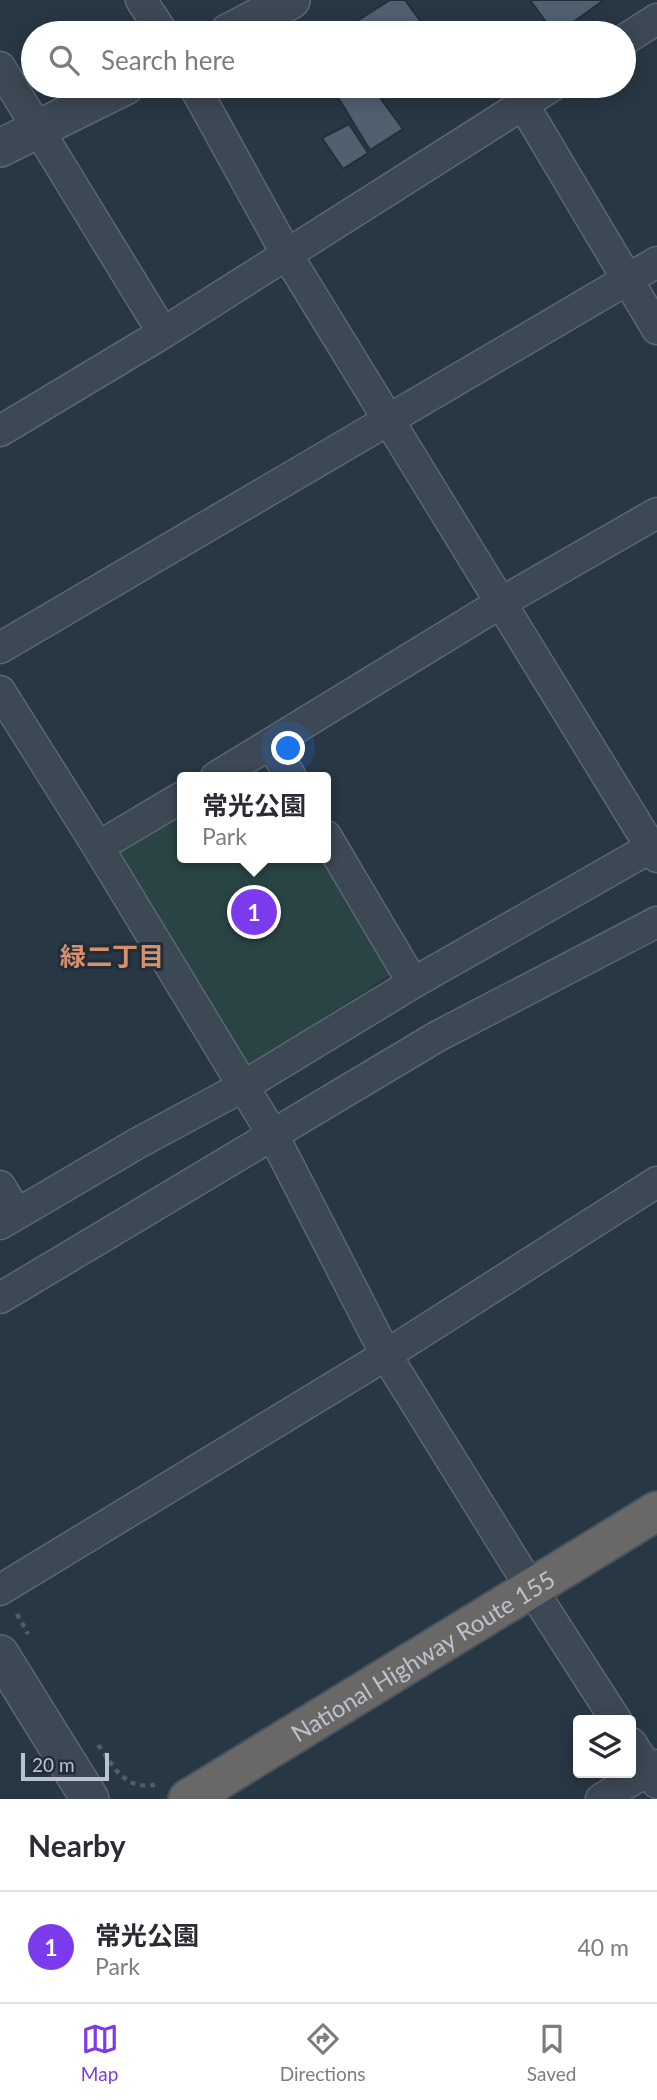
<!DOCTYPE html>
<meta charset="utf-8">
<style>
:root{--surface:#fff;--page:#f2f2f3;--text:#2b2b33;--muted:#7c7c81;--line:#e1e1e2;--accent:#7c3aed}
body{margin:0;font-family:Lato,"Noto Sans JP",sans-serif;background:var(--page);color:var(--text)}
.controls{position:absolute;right:21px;bottom:21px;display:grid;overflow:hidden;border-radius:7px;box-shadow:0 4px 18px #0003}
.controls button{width:63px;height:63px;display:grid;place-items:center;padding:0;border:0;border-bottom:2px solid var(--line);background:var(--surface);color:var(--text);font:35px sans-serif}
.scale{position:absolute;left:21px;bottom:18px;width:88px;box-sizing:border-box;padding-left:7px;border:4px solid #bac3cd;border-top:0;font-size:19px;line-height:24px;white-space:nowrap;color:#bac3cd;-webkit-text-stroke:5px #212d39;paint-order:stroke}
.you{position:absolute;left:289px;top:749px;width:24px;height:24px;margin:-18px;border:5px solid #fff;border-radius:50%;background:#1a73e8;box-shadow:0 0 0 10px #1a73e833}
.badge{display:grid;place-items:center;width:46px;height:46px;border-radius:50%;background:var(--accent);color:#fff;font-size:23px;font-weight:700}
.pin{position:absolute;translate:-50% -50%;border:4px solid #fff;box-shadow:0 2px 7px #0006}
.popup{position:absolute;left:177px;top:772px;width:154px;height:91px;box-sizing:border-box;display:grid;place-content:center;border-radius:7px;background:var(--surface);filter:drop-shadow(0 2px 5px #0005);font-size:23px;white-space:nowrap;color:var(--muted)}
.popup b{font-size:26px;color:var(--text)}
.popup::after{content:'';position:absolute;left:50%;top:100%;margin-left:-14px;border:14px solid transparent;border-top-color:var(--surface)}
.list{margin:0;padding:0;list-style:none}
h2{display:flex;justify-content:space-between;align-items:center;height:91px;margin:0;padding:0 28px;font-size:30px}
h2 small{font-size:23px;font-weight:400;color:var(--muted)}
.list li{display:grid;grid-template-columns:46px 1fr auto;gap:21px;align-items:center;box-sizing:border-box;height:112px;padding:0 28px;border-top:2px solid var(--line)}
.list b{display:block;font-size:26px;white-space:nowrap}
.list p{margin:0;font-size:23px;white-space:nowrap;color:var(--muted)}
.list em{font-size:23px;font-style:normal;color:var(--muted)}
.icon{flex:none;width:38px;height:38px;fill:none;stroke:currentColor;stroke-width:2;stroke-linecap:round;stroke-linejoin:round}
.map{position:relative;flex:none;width:657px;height:1799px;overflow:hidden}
.search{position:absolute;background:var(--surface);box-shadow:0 4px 18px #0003;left:21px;right:21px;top:21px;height:77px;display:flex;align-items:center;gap:18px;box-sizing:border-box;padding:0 24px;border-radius:38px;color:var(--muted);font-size:26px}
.sheet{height:203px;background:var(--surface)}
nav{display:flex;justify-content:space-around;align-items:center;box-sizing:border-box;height:98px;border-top:2px solid var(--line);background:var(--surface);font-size:19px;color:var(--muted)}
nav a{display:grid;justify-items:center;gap:4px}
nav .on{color:var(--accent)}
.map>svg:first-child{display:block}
.green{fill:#2a4445}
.building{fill:#51606f;stroke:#232f3b;stroke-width:2}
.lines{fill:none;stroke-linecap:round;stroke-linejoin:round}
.minor-casing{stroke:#5b6671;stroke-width:33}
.tertiary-casing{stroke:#5b6671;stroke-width:40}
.trunk-casing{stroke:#47535e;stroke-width:42}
.path{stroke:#486161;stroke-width:4.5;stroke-dasharray:5 5;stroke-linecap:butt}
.minor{stroke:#3c4854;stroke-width:30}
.tertiary{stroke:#3c4854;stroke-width:37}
.trunk{stroke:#6a6866;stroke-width:38}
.labels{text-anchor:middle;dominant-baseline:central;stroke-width:6;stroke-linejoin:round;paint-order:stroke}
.street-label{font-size:24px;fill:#bac3cd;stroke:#212d39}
.neighbourhood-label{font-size:26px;font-weight:bold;fill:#d7906b;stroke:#212d39}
</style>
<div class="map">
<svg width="657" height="1799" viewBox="0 0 657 1799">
<rect width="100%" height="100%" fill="#283744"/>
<!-- green -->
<path class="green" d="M182,812V858H324L394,972L249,1066L113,853Z"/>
<!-- building -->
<path class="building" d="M390,0H405L429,33H338Z
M530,0H604L558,33H554Z
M331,86H401L381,99L403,129L370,150Z
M349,124L368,153L343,169L322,138Z"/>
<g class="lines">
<defs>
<path id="minor" d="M141,0L163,33
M624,40L657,19
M0,67L163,333
M194,86L286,253L657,857
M523,104L657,329
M0,431L163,333L552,86
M0,648L657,262
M0,691L98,847L273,1135L386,1355L531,1588L616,1720
M271,744L291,777
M216,777L502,602L657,513
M326,836L413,983
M98,847L182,797
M0,1186L17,1214
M0,1224L138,1143L242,1087L413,983L657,844
M0,1298L438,1036L657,922
M0,1590L386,1355L657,1182
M631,1743L657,1783
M601,1799L657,1765"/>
<path id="tertiary" d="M228,33L291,0
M0,148L125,86
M0,1654L90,1799"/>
<g id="trunk">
<path id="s1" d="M188,1799L657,1511"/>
</g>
</defs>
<!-- minor casing -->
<use href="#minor" class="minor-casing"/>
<!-- tertiary casing -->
<use href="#tertiary" class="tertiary-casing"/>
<!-- trunk casing -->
<use href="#trunk" class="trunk-casing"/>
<!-- path -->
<path class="path" d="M17,1614L28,1634
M98,1745C115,1768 125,1792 158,1784"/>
<!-- minor -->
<use href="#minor" class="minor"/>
<!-- tertiary -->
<use href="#tertiary" class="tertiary"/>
<!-- trunk -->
<use href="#trunk" class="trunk"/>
</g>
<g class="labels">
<!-- street labels -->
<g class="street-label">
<text stroke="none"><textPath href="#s1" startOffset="275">National Highway Route 155</textPath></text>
</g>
<!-- neighbourhood labels -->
<g class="neighbourhood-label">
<text x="112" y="956">緑二丁目</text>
</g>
</g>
</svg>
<div class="controls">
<button><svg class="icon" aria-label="layers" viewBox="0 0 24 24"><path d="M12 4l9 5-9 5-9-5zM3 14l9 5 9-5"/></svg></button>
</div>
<div class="scale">20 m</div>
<div class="you"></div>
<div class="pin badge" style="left:254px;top:912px">1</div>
<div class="popup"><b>常光公園</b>Park</div>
<div class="search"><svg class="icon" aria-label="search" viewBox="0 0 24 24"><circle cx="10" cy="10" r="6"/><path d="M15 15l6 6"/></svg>Search here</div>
</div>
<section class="sheet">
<h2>Nearby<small></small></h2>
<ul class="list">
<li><span class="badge">1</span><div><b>常光公園</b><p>Park</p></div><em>40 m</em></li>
</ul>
</section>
<nav>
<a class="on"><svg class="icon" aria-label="map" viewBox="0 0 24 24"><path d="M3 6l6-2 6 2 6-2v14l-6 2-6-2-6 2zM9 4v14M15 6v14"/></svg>Map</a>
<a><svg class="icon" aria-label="directions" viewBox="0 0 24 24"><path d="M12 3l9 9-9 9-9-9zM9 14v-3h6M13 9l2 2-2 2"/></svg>Directions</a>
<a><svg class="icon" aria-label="saved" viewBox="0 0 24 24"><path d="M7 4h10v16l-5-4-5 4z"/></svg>Saved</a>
</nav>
